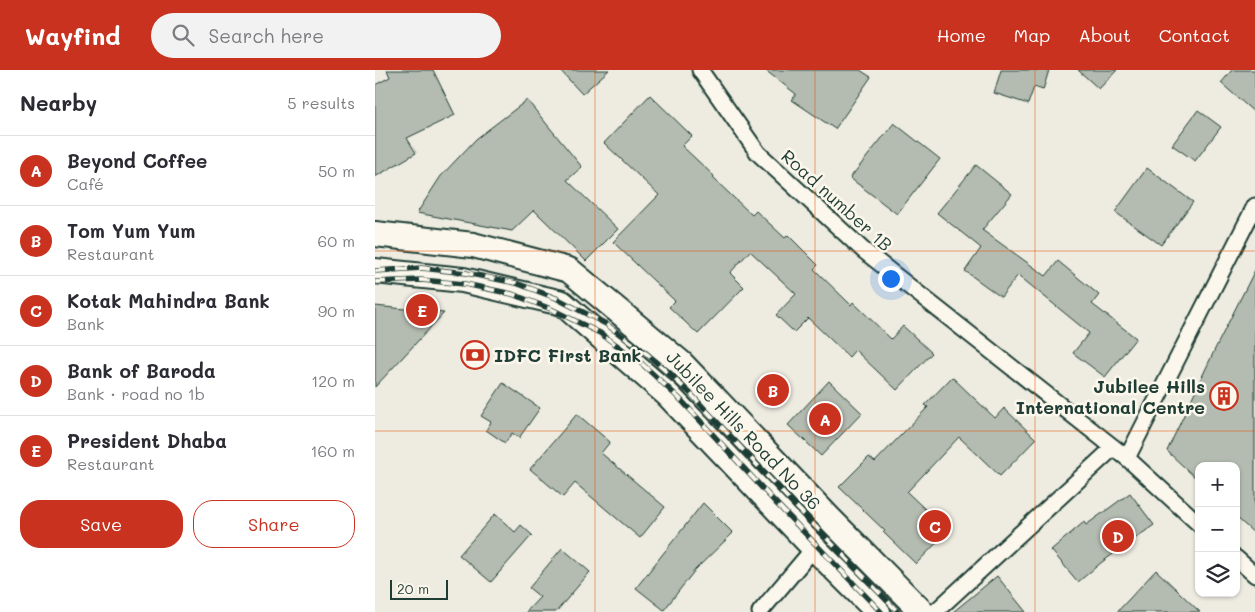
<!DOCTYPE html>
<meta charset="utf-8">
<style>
:root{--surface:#fff;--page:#f2f2f3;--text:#2b2b33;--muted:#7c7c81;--line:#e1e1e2;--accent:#c8321e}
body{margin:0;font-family:Mali,sans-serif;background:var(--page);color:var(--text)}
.controls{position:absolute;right:15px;bottom:15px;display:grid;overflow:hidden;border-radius:10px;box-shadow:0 1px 4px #0004}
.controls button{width:45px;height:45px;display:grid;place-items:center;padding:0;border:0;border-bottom:1px solid var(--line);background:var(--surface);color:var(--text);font:25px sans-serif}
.scale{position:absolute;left:15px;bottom:12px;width:58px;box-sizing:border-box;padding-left:5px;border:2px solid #1f3d34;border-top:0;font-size:14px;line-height:18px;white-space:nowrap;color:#1f3d34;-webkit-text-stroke:4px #fbf7ec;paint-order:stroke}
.you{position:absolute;left:515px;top:208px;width:18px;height:18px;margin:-12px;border:4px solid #fff;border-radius:50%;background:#1a73e8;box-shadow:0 0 0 8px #1a73e833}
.badge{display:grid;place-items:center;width:32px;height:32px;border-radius:50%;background:var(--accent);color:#fff;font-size:16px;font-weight:700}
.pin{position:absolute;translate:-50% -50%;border:2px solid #fff;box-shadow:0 1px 5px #0006}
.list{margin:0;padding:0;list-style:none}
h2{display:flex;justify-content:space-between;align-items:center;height:65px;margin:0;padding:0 20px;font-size:21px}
h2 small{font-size:16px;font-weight:400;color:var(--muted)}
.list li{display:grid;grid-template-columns:32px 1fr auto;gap:15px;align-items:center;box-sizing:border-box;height:70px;padding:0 20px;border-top:1px solid var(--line)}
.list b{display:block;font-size:19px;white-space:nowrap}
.list p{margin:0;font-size:16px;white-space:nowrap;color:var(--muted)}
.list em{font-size:16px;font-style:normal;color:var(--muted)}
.actions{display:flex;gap:10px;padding:15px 20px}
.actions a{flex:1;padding:11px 0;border:1px solid var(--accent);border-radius:20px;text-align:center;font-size:18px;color:var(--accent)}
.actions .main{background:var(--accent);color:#fff}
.icon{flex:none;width:28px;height:28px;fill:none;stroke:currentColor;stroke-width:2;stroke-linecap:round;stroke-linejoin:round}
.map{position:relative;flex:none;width:880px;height:542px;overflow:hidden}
header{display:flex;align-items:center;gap:30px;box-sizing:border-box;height:70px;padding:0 25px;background:var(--accent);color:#fff}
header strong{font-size:24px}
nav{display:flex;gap:28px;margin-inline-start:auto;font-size:18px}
.search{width:350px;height:45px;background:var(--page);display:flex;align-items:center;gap:12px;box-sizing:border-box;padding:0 18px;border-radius:28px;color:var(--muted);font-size:19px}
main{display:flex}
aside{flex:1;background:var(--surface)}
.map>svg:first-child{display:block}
.building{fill:#b4bbb0;stroke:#1f3d34}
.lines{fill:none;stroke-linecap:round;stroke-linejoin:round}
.street-casing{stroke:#1f3d34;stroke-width:19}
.primary-casing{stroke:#1f3d34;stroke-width:28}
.street{stroke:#fbf7ec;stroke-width:15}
.primary{stroke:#fbf7ec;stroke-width:24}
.rail-casing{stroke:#1f3d34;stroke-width:5.5}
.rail{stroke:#fbf7ec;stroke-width:4;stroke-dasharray:11;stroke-linecap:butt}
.grid{fill:none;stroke:#e8590c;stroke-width:1;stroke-opacity:0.55}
.labels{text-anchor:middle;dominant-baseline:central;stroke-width:5;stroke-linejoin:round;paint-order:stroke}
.street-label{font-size:18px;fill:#1f3d34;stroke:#fbf7ec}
.poi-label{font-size:18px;font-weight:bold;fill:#1f3d34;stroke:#fbf7ec;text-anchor:start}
</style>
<header>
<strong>Wayfind</strong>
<div class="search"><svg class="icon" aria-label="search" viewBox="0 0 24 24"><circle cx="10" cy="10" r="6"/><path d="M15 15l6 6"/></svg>Search here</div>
<nav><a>Home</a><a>Map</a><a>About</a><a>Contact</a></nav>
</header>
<main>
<aside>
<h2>Nearby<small>5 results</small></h2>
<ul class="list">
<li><span class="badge">A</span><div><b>Beyond Coffee</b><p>Café</p></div><em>50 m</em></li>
<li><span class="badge">B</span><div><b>Tom Yum Yum</b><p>Restaurant</p></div><em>60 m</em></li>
<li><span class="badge">C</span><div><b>Kotak Mahindra Bank</b><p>Bank</p></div><em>90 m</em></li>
<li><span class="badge">D</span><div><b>Bank of Baroda</b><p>Bank · road no 1b</p></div><em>120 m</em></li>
<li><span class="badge">E</span><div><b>President Dhaba</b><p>Restaurant</p></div><em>160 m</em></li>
</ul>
<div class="actions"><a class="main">Save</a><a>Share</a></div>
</aside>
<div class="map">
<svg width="880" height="542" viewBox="0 0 880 542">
<rect width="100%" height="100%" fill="#eeece1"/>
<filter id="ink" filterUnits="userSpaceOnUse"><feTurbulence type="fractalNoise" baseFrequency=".02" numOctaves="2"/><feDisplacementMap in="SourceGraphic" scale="10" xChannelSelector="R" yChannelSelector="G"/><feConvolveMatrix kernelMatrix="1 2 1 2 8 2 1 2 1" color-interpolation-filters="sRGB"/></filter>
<g filter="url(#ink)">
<!-- building -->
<path class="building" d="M12,0H58L80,45L32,68L41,83L0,107V15L15,7Z
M185,0H234L207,24Z
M390,0H485L496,7L460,59L417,30L421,24Z
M626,0H674L668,20L659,17L653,34L619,23Z
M703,0H742L724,19Z
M857,0H880V43L846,13Z
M275,25L317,66L307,76L339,106L338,108L377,145L381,141L410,168L413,165L443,195L439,199L476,235L478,232L516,269L528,256L557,283L522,320L480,280L474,287L433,248L419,262L401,245L421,224L375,181L355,203L369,217L323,264L294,237L300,231L238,172L284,125L229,73Z
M152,30L207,97L192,110L243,159L211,191L159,140L137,161L42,143L66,106L101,69Z
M823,40L846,57L820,91L797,75Z
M519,53L565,89L522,144L475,108Z
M601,95L637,124L607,160L671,206L683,191L724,225L717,234L761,268L730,307L698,283L714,263L643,205L626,227L590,201L606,178L562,143Z
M772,98L818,132L786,175L740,142Z
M880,200V464L861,447V396H824V411L792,381L841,277Z
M0,236L69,243L0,317Z
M577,307L620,348L629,338L661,369L625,406L584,367L532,422L573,461L541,494L508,462L510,461L464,417L494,387L500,392L553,337L550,335Z
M454,311L487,343L446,386L413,355Z
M128,313L165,338L144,368L137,363L130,373L111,360L116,352L106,346Z
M202,344L235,372L226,383L290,437L265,468L200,413L188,427L155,399Z
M755,423L779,455L727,492L703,512L676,480L709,452L711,455Z
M328,433L358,463L320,500L289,540L261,518Z
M120,444L140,462L146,455L157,465L116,512L84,485Z
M187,478L215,502L181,542H151L165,527L154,518Z
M781,500L825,542H742Z
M622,506L651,542H578Z"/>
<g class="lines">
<defs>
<path id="street" d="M325,0L383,83L488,180L752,388L824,454
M752,388L880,136
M861,488L880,505
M385,542L439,478
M560,542L738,378"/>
<path id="primary" d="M0,164L98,175L194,200L306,293L453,447L547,542
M0,201L88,210L187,233L293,325L439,478L503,542"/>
</defs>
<!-- street casing -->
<use href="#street" class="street-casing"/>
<!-- primary casing -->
<use href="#primary" class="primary-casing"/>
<!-- street -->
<use href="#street" class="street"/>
<!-- primary -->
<use href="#primary" class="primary"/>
<defs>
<path id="rail" d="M0,201L47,198L91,203L141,213L181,228L231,254L272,284L315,323L409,424L523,542
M0,212L46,210L90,214L137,224L176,239L225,263L265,292L307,331L400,432L506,542"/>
</defs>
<!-- rail casing -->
<use href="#rail" class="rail-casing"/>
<!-- rail -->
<use href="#rail" class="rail"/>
</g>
</g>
<!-- grid -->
<path class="grid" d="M220,0V542M440,0V542M660,0V542M0,181H880M0,361H880"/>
<!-- icons -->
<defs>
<symbol id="bank-ring" viewBox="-11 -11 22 22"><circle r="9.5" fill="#fbf7ec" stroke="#c8321e" stroke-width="1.5"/><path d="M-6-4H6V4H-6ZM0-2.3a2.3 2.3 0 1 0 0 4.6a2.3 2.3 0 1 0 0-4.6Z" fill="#c8321e"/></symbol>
<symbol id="building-ring" viewBox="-11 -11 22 22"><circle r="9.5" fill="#fbf7ec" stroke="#c8321e" stroke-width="1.5"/><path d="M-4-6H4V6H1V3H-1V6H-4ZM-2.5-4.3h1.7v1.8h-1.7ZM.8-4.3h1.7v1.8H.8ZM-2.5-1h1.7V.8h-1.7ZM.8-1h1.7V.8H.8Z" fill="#c8321e"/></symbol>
</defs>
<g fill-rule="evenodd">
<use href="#bank-ring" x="84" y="269" width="32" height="32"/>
<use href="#building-ring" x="833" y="310" width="32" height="32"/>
</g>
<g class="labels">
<!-- street labels -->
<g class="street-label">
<text transform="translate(462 130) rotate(42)">Road number 1B</text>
<text transform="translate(369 360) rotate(46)">Jubilee Hills Road No 36</text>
</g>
<!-- poi labels -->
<g class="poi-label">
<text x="119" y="285">IDFC First Bank</text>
<text x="830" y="316" text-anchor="end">Jubilee Hills<tspan x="830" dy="21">International Centre</tspan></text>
</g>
</g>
</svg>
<div class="controls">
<button>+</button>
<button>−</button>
<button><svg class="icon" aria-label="layers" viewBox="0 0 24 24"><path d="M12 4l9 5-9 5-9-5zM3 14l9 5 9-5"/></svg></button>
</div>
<div class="scale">20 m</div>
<div class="you"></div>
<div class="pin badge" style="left:450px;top:349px">A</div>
<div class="pin badge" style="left:398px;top:320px">B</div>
<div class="pin badge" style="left:560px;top:456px">C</div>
<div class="pin badge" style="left:743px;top:466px">D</div>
<div class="pin badge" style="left:47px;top:240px">E</div>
</div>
</main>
